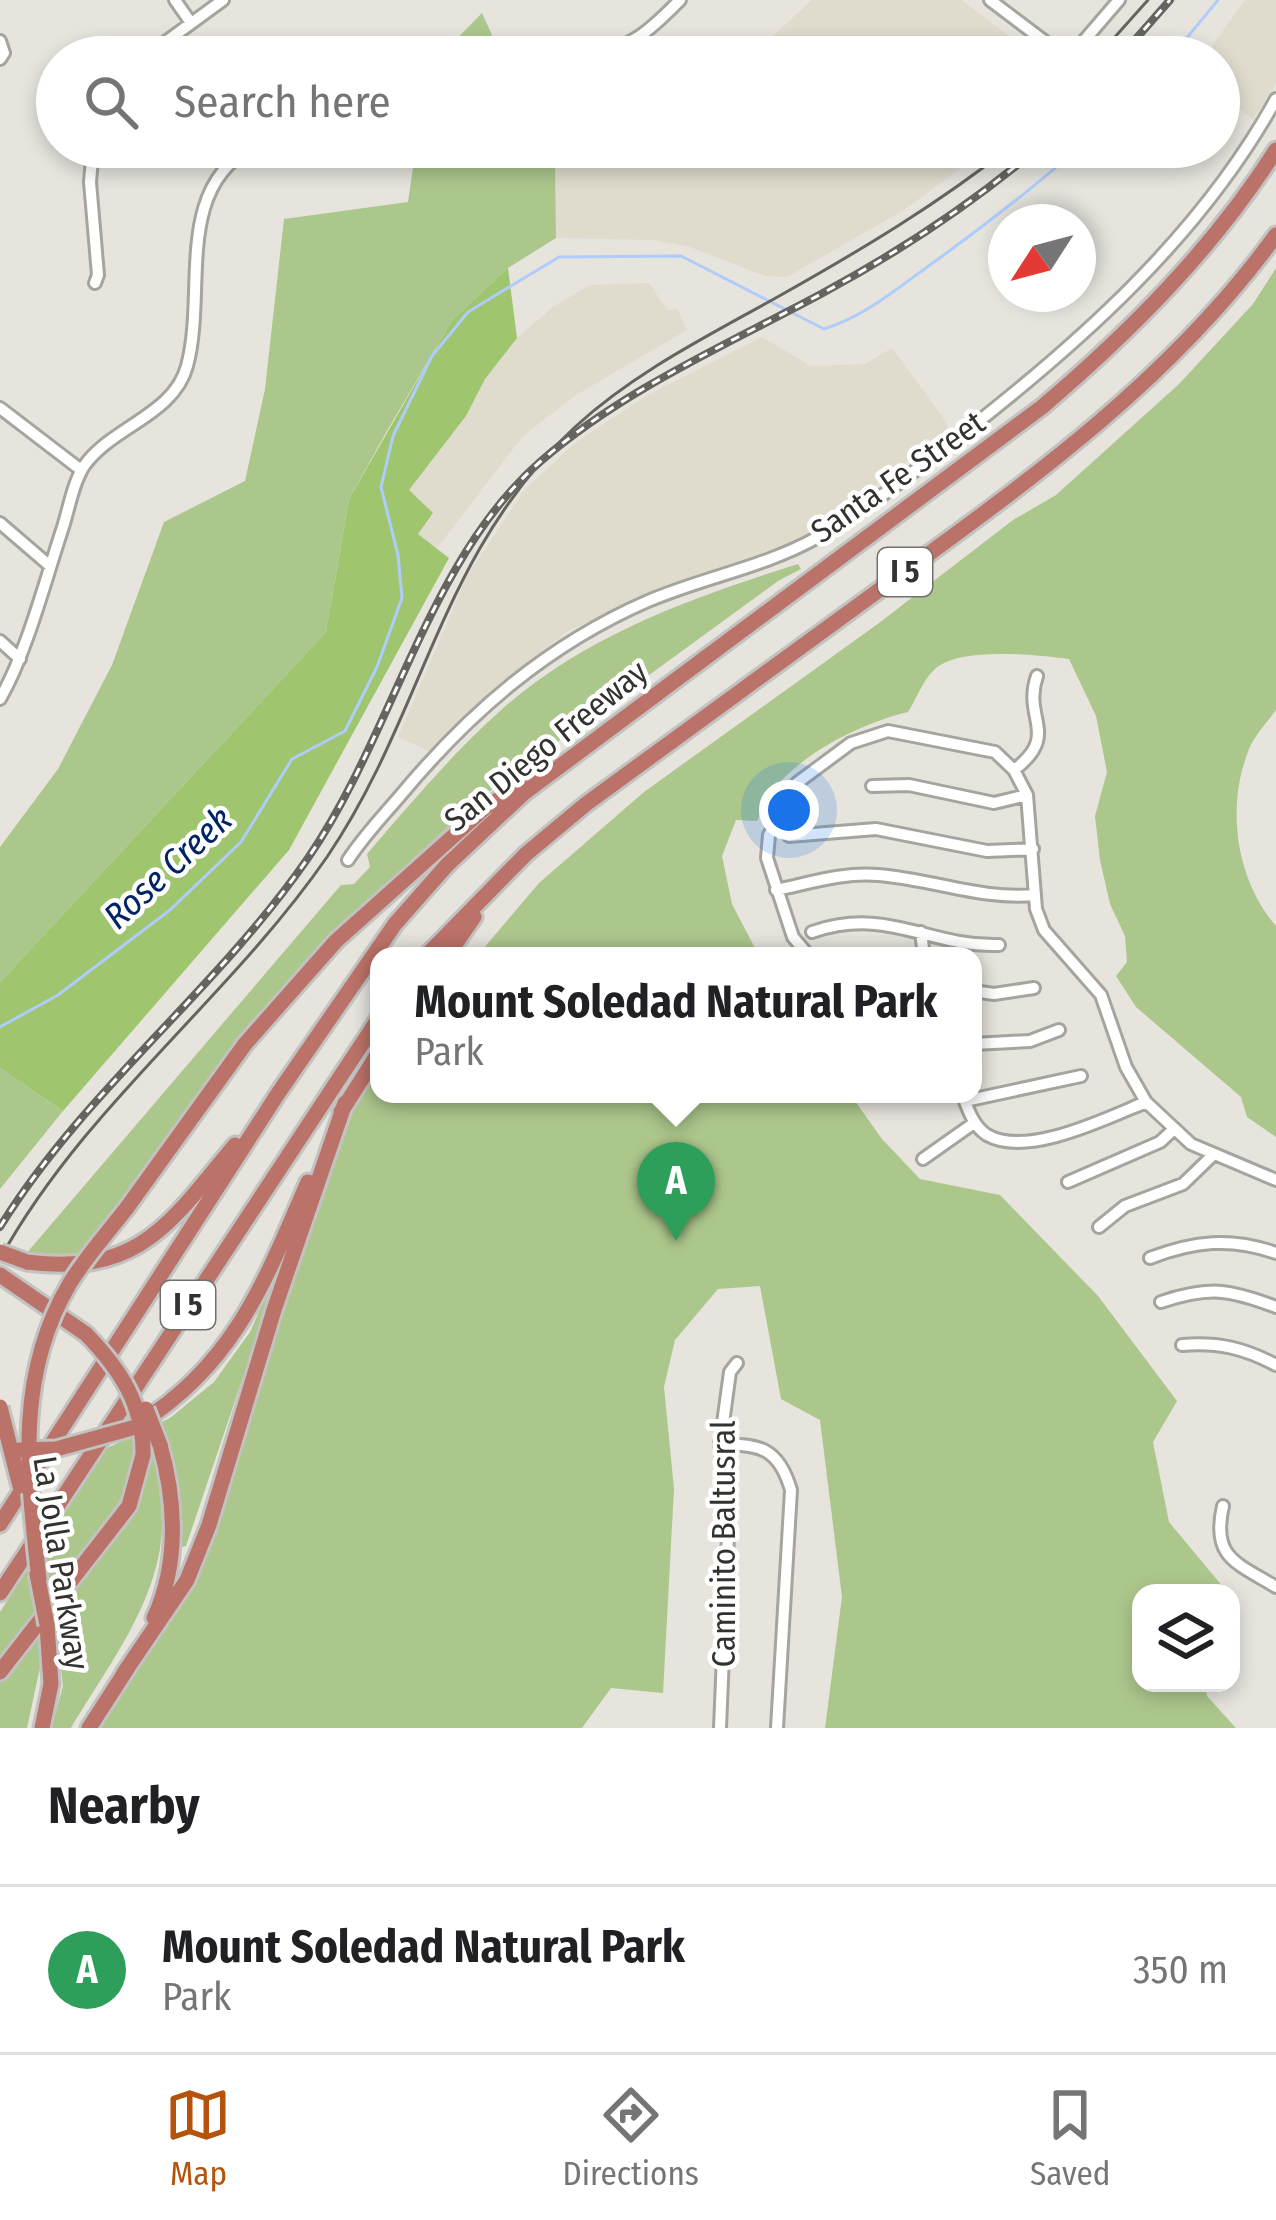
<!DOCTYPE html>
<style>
:root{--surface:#fff;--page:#f6f6f6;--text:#202124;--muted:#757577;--line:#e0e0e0;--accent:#b45309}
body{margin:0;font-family:"Fira Sans Condensed",sans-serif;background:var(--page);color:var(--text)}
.controls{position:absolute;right:36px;bottom:36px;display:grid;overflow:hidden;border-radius:24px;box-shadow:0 6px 18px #0003}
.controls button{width:108px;height:108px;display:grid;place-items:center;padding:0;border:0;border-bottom:3px solid var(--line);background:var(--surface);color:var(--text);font:60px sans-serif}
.compass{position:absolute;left:988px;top:204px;width:108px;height:108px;border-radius:50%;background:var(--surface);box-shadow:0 6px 18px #0003;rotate:234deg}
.you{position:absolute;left:789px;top:810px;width:42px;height:42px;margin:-30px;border:9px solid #fff;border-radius:50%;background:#1a73e8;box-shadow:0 0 0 18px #1a73e833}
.badge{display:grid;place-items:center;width:78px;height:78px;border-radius:50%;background:var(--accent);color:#fff;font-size:39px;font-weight:700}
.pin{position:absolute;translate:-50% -99px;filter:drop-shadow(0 3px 6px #0008)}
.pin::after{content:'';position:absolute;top:63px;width:42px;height:36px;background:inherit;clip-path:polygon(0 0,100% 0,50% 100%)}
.popup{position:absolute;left:370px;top:947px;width:612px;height:156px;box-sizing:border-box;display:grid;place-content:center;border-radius:24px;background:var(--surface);filter:drop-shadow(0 3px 9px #0005);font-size:39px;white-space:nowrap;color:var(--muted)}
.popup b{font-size:45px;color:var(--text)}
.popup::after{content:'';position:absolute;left:50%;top:100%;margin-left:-24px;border:24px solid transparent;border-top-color:var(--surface)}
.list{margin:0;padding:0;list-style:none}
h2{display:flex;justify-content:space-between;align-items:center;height:156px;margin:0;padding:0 48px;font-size:51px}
h2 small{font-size:39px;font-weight:400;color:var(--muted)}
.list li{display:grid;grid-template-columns:78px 1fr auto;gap:36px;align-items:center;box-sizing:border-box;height:168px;padding:0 48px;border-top:3px solid var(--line)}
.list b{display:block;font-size:45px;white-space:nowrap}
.list p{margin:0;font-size:39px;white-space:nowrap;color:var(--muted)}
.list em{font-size:39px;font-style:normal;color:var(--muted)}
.icon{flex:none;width:66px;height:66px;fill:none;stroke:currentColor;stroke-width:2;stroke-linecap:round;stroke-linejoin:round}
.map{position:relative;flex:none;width:1276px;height:1728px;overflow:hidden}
.search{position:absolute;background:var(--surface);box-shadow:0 6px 18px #0003;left:36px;right:36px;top:36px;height:132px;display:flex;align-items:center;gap:30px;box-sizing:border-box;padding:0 42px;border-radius:66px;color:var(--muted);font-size:45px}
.sheet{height:324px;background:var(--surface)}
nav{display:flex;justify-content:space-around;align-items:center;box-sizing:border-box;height:168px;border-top:3px solid var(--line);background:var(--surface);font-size:33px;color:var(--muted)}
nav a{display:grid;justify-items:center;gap:6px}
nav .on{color:var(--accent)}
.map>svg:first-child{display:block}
.built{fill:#dfdccd}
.green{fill:#acc78c}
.forest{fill:#9fc66e}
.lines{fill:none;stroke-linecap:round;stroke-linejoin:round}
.stream{stroke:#afccfb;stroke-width:3}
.minor-casing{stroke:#a5a49d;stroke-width:16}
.highway-casing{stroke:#c2c2c1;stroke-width:21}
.minor{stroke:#fff;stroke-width:10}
.highway{stroke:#bb7268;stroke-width:15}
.tram{stroke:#656460;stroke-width:3}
.rail-casing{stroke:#656460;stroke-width:8}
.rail{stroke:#fff;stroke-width:3;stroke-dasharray:9;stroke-linecap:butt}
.highway-bridge-casing{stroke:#c2c2c1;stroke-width:21;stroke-linecap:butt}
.highway-bridge{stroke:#bb7268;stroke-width:15}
.labels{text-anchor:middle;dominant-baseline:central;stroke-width:9;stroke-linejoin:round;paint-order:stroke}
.shield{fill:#fff;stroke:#70706d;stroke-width:3}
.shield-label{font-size:30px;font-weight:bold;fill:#32322f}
.street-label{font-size:33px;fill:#32322f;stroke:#fff}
.water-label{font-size:36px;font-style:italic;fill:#002465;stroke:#fff}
</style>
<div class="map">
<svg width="1276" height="1728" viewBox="0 0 1276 1728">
<rect width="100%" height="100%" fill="#e6e4dd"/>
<!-- built -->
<path class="built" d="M812,0H962L1036,57H750Z
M1245,0H1276V83L1253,120L1219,89V57H1204Z
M549,147H989L904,210L787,277L765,276L687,246L652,240L556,238L555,160L544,149Z
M649,283L668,311L677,308L687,330L576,395L523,436L437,548L417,534L409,490L466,416L485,379L517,338L554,306L590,285Z
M762,337L811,366L865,364L892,348L947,423L948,431L805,537L641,598L568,631L504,680L429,751L398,737L467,576L525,489L576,442L646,396Z"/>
<!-- green -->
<path class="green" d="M482,13L502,57H439Z
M416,147H543L555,160L556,238L508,268L452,320L387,431L349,499L326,632L0,982V847L58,769L112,665L164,522L245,481L265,389L284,219L408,202Z
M1276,268V710C1267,722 1255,735 1249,749C1226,806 1235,878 1276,926V1137L1247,1117L1241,1097L1136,1007L1116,976L1127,962L1125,936L1110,904L1100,860L1095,816L1107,772L1096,716L1069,659C1038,655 957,646 934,670C923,680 916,700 908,712C864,723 814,747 782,780C771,792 764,807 757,821L736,820L722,856L732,904L759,956H477L539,883L644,792L879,623L1013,520L1056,495L1179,384L1253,304Z
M798,564L801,569L778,581L475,802L329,936L77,1257L25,1255L341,885L354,884L370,867L367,854C409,805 452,754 500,711C585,635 691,598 798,564Z
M0,1068L63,1111L0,1189Z
M379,1072V1094H850L882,1139L920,1179L1000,1195L1098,1296L1177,1401L1153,1442L1169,1522L1228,1593H1141V1683H1204L1207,1696L1236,1728H825L842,1597L820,1420L781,1399L760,1286L718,1289L675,1340L664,1387L674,1489L663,1693L611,1688L582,1728H98L199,1557L358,1097Z
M285,1253L186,1546L177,1548L169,1442L154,1450C157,1474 162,1500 162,1525C161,1599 107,1667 71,1728H51L63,1686L58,1647L41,1663L27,1728H0V1679L123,1523L134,1474L103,1531L0,1659V1612L107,1448L170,1418L214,1382L250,1332Z"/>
<!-- forest -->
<path class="forest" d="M508,268L517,338L485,379L466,416L409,490L433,513L418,534L449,558L289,850L63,1111L0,1068V982L326,632L349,499L452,320Z"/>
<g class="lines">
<!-- stream -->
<path class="stream" d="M1171,57L1218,0
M0,1027L58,995L170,910L241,842L292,759L345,731L377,667L402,598L398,555L381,487L393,436L432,356L468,312L559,257L681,256L824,329C865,316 895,290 930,265C981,228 1032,190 1079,147"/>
<defs>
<path id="minor" d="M175,0L191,23
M990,0L1052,47L1065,52L1082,43L1119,0
M0,41L4,53L0,59
M591,51C629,53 655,25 680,0
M145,57L223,0
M93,147L90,182L98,275L95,283
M0,408L81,470
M0,523L50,566
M0,641L20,659
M0,699C27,652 45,581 63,527C69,508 73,483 84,466C111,427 174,415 187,366C207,292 173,191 252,147
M1014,770C1061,734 1022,719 1037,676
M872,786L909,785L994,803L1027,795
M789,836L876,829L987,851L1033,849
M348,860C363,837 382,817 400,796C469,713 547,645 648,601C704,577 765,567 818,537C868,509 914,471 960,436C1081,342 1201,235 1276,99
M776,890C810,883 843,872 878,875C932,879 980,900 1035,895
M812,932C888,906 927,947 999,945
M921,932L924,956
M809,956L793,937L767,858L769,835L797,783L851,743L888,731L995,752L1014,770L1027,795L1036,909L1044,930L1101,995L1126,1067L1146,1102L1191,1144L1276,1180
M973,991L994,994L1034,988
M973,1044L1030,1041L1059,1030
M962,1094C968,1109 973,1126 987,1135C1027,1158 1107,1118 1146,1102
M965,1101L1081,1076
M923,1159L974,1123
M1068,1182L1160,1142L1173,1130
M1099,1227L1125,1206L1183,1184L1212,1156
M1150,1258C1194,1241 1231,1237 1276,1253
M1161,1302C1209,1286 1229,1289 1276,1307
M1182,1345C1218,1342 1244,1348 1276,1365
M720,1445C760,1443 779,1449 791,1490L777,1728
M1223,1506C1211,1558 1237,1563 1276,1587
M720,1728L729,1511L720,1445L730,1372L737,1363"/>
<path id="highway" d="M426,956L526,854L586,804C690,728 793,653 897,577C1036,476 1174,376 1276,235
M447,956L474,917
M341,1112L379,1052
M126,1209L245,1044L336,941L486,807L522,786
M27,1262C140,1276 170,1223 235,1145
M0,1275L86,1334
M140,1423C235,1363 265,1281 308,1182
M0,1524L279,1092L395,924L447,865L524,793L1042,407C1130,332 1213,249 1276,150
M0,1593L379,1018
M154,1618C179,1564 176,1501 160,1445
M0,1672L129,1506L143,1455
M124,1673L187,1580L209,1525L274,1310L345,1103
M42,1728L51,1684L47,1625
M89,1728L129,1666"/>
</defs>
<!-- minor casing -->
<use href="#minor" class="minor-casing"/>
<!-- highway casing -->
<use href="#highway" class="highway-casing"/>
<!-- minor -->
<use href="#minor" class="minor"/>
<!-- highway -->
<use href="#highway" class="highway"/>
<!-- tram -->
<path class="tram" d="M1097,57L1148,0
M0,1259C84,1106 229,999 327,857C425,713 439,553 575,427C636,371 710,335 781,295C861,250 938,204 1010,147"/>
<defs>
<path id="rail" d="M1120,57L1170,0
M0,1227C85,1090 217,990 308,858C393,735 428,559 541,461C623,390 726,345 821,294C899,252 972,204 1039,147"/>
</defs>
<!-- rail casing -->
<use href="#rail" class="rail-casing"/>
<!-- rail -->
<use href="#rail" class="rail"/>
<defs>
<path id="highway-bridge" d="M0,1252L27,1262
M86,1334C120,1369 144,1405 143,1455
M0,1407L20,1486
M146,1409L160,1445
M19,1450L56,1449L132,1428
M37,1574L47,1625
M39,1580C28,1477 14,1377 70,1283C86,1257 107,1233 126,1209"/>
</defs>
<!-- highway-bridge casing -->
<use href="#highway-bridge" class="highway-bridge-casing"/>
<!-- highway-bridge -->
<use href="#highway-bridge" class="highway-bridge"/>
</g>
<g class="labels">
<!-- shield labels -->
<g class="shield">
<rect x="878" y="548" width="54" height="48" rx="9"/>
<rect x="161" y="1281" width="54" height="48" rx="9"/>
</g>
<g class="shield-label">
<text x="905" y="572">I 5</text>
<text x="188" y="1305">I 5</text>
</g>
<!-- street labels -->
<g class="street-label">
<text transform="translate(898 477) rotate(-35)">Santa Fe Street</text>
<text transform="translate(546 746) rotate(-39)">San Diego Freeway</text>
<text transform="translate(724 1544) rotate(-90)">Caminito Baltusral</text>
<text transform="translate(61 1563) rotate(81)">La Jolla Parkway</text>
</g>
<!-- water labels -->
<g class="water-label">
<text transform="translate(168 868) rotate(-43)">Rose Creek</text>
</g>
</g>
</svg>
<div class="controls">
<button><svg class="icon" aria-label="layers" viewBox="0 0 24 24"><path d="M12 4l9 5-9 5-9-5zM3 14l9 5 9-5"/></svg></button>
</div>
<svg class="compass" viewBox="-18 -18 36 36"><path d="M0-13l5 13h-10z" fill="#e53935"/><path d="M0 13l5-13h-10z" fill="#757577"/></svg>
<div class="you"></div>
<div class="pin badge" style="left:676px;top:1241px;background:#2e9e5b">A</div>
<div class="popup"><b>Mount Soledad Natural Park</b>Park</div>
<div class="search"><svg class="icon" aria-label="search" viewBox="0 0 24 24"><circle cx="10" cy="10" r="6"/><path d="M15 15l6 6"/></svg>Search here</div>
</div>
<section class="sheet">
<h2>Nearby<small></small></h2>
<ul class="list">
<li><span class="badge" style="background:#2e9e5b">A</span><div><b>Mount Soledad Natural Park</b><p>Park</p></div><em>350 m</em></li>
</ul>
</section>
<nav>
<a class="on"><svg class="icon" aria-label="map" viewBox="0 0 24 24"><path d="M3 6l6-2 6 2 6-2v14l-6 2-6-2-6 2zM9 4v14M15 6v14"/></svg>Map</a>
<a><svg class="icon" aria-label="directions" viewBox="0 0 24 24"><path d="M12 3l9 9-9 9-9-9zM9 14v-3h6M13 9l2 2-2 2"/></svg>Directions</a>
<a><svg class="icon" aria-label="saved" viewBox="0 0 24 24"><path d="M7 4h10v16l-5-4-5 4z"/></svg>Saved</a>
</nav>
